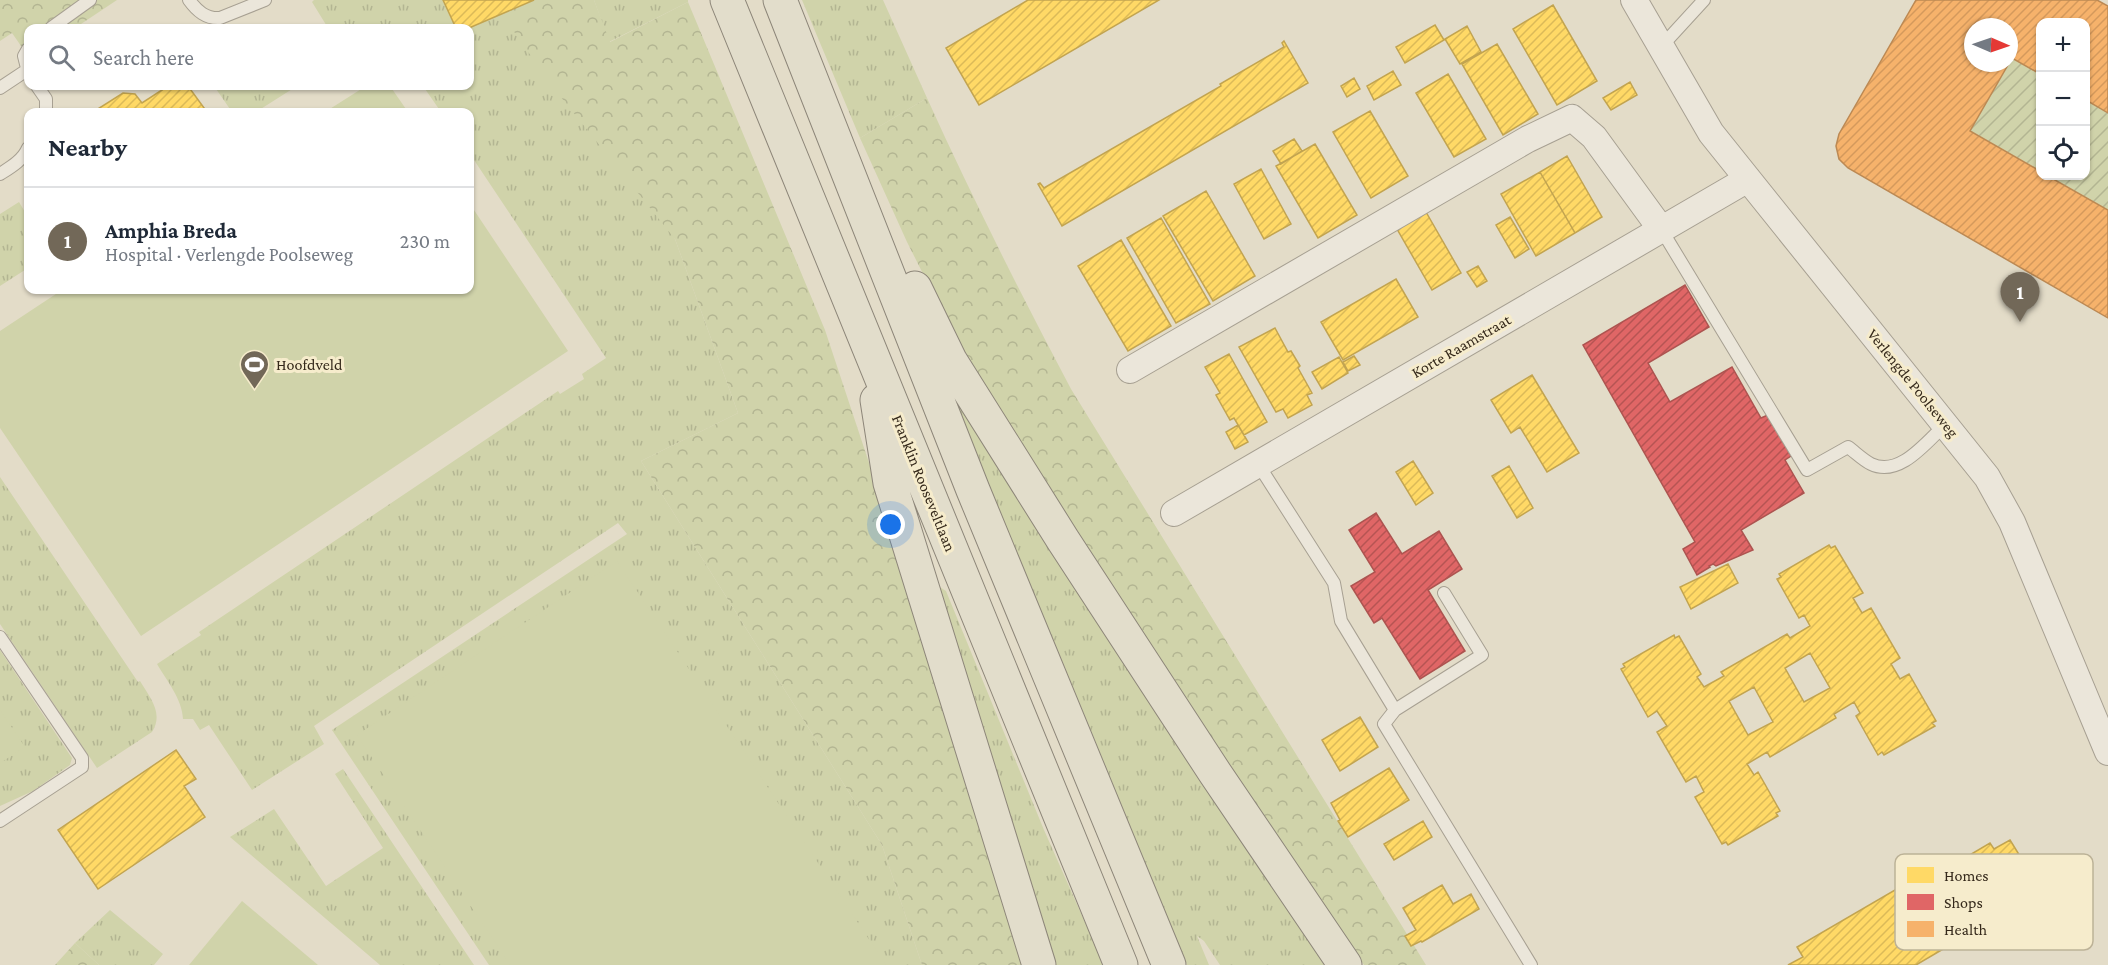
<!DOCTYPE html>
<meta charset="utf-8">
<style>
:root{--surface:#fff;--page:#f6f6f7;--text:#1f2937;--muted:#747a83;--line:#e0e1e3;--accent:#726858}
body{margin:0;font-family:"Crimson Pro",serif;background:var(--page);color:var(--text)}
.controls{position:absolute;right:18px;top:18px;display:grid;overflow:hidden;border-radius:12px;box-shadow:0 2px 4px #0004}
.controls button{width:54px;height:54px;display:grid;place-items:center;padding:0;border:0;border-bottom:2px solid var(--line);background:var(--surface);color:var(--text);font:30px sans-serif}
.compass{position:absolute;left:1964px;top:18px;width:54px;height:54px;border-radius:50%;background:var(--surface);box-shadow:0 2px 4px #0004;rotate:92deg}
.you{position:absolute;left:891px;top:525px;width:21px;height:21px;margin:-15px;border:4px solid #fff;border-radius:50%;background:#1a73e8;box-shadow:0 0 0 9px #1a73e833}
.badge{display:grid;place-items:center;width:39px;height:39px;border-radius:50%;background:var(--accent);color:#fff;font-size:20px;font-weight:700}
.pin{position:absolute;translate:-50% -50px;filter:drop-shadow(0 2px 3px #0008)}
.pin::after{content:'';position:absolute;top:32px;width:21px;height:18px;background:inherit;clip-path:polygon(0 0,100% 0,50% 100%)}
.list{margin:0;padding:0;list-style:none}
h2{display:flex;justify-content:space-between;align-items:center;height:78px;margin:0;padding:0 24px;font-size:26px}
h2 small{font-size:20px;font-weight:400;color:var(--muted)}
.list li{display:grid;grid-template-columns:39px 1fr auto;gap:18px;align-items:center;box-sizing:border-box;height:108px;padding:0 24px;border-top:2px solid var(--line)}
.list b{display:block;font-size:22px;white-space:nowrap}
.list p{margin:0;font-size:20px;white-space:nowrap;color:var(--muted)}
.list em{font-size:20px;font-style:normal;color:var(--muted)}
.icon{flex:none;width:33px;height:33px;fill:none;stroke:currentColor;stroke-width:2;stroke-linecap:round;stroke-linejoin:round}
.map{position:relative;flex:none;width:2108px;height:965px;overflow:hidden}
.search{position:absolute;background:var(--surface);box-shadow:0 2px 4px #0004;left:24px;top:24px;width:450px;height:66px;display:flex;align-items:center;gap:15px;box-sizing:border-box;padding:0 21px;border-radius:12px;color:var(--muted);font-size:22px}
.panel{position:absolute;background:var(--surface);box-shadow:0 2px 4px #0004;left:24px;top:108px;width:450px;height:186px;border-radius:12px}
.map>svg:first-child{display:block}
.grass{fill:url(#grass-tufts)}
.forest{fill:url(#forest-crowns)}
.garden{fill:url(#garden-furrows)}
.pitch{fill:#d0d3aa}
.homes{fill:url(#homes-hatch);stroke:#c2a450;stroke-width:1.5;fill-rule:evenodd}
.shops{fill:url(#shops-hatch);stroke:#ad5450;stroke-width:1.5}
.health{fill:url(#health-hatch);stroke:#bc8953;stroke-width:1.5;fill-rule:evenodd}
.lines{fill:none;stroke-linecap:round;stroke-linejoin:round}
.lane-casing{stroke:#a7a092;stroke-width:14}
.street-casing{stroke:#a7a092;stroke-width:28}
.primary-casing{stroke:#8d8679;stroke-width:35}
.lane{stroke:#ebe6da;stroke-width:12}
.street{stroke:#ebe6da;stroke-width:26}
.primary{stroke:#e2ddcb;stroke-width:33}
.labels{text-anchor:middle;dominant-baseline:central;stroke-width:6;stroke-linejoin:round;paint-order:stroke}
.street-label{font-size:16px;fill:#35291b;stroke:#f6eccc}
.poi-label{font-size:16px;fill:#35291b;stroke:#f6eccc;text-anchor:start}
.key{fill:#f6eccc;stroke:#bcb297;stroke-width:1.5}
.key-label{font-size:16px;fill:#35291b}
</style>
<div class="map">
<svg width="2108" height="965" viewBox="0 0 2108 965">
<defs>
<pattern id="grass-tufts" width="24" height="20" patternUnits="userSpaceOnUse" patternTransform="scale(1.5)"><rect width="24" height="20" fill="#d0d3aa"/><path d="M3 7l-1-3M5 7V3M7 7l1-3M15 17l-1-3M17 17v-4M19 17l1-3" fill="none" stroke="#b3b592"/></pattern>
<pattern id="forest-crowns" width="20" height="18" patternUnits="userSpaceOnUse" patternTransform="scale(1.5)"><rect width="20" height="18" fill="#d0d3aa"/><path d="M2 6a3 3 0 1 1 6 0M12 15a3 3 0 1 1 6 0" fill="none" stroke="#b3b592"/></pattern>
<pattern id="garden-furrows" width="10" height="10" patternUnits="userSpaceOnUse" patternTransform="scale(1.5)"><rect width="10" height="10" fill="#d0d3aa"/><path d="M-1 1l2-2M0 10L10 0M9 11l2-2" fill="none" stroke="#b3b592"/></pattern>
<pattern id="homes-hatch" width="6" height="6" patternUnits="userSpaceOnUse" patternTransform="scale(1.5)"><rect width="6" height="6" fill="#ffd966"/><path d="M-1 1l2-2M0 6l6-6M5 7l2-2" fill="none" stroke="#dbba58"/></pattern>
<pattern id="shops-hatch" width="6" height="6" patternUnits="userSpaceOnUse" patternTransform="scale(1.5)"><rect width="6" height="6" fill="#e06666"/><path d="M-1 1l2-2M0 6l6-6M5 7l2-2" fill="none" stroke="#b65453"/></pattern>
<pattern id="health-hatch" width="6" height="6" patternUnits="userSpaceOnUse" patternTransform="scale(1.5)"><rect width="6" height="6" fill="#f6b26b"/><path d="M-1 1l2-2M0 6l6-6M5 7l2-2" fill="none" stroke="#d4995c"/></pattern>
</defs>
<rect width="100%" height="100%" fill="#e3dcc8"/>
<!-- grass -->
<path class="grass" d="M314,0H443L456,28H328L312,2Z
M534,0H565L675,239L738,413L641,461L882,845L922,965H489L332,730L627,534L618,523L314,726L324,744L252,790L209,725L200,730L193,719H183C182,699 167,681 157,664L201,635L199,632L558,391L560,394L584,379L582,374L606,358L470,154V112H441L423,86H470L469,28Z
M594,0H688V2L609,42Z
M802,0H883L927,98L860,138Z
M214,86H297L256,112H232Z
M19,202L28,217V268L0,286V214Z
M935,360L1329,965H1220L1204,941L1197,936L1209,965H1187L1063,663Z
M0,477L138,682L140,681C150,698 164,713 152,732L97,768L0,624Z
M935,584L946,591L1044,830L1104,965H1049Z
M0,650L72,758L70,765L33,791L0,806Z
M343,769L474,965H380L230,837L274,809L326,886L383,848L335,774Z
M110,910L163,954L154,965H99L75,943Z"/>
<!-- forest -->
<path class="forest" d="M0,0H117L75,28H28V56L12,33L0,41Z
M553,0H594L610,42L688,2L825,330L877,487L1022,965H922L882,845L641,461L738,413L675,239L552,86L508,23Z
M927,98C972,197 1020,293 1071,389L1426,965H1364L1225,766L964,355L907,242L860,138Z
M75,943L99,965H55Z"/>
<!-- garden -->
<path class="garden" d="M2012,58L2040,74V171L1970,131Z
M2086,100L2108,113V210L2048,176H2086Z"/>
<!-- pitch -->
<path class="pitch" d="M366,86H390L408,112H325Z
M470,204L568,351L141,636L0,428V331L62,290H470Z
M617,561L886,965H510L357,735Z
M0,710L25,747L0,763Z
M242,901L318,965H189Z"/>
<!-- homes -->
<path class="homes" d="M443,0H534L469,28H456Z
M1028,0H1159L979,105L946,48Z
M1553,5L1597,81L1557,105L1513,29Z
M1435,25L1444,40L1405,63L1396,47Z
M1467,26L1481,52L1460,64L1445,39Z
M1284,41L1308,83L1062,226L1038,184L1040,183L1044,188L1221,86L1220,84L1284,47L1282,43Z
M1497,44L1538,114L1503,135L1462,64Z
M1393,71L1401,85L1374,100L1367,86Z
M1448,74L1486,139L1454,157L1416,93Z
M1354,78L1360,89L1347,97L1341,86Z
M1630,82L1637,95L1611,110L1603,98Z
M168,86H188L207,112H93L123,93L135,94L142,103Z
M1370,111L1408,176L1371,198L1333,132Z
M1294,139L1302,151L1281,164L1273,151Z
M1315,144L1357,215L1318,238L1276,166Z
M1567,156L1602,217L1575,233L1540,172Z
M1261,169L1291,224L1264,239L1234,184Z
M1540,172L1575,233L1536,256L1501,194Z
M1206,191L1255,276L1213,301L1163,216Z
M1426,212L1461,273L1432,290L1397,229Z
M1510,217L1529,249L1515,258L1496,225Z
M1161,218L1210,304L1176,323L1127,238Z
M1121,240L1171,326L1128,351L1078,266Z
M1478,266L1487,281L1477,287L1467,272Z
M1396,279L1418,317L1343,360L1321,322Z
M1275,328L1288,352L1291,351L1300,366L1298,368L1312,393L1307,395L1312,405L1288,418L1283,409L1276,412L1239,347Z
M1229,354L1267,422L1244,435L1234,418L1230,420L1216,395L1220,393L1205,367Z
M1354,356L1360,365L1348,371L1343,362Z
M1339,357L1348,373L1322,389L1312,372Z
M1532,375L1579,453L1547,472L1520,427L1511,433L1491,400Z
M1238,425L1248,442L1235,449L1226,432Z
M1413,461L1433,493L1416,505L1396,472Z
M1509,466L1533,508L1517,518L1492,476Z
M1829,545L1831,548L1835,546L1863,593L1853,598L1862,613L1871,608L1900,658L1891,664L1900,679L1909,674L1936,721L1932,723L1935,726L1884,755L1882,752L1878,755L1856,716L1860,713L1854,702L1834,714L1836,718L1770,757L1767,752L1747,764L1754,775L1758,772L1780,811L1776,813L1778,816L1728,845L1726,842L1722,844L1695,797L1704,792L1696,776L1686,782L1657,732L1667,726L1657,711L1648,717L1621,669L1625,667L1623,664L1674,635L1675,638L1679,636L1701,674L1697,677L1704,687L1724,676L1721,672L1787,634L1790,638L1810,626L1804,615L1799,618L1777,579L1781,577L1779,574ZM1810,653L1830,688L1804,702L1785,668ZM1754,687L1773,722L1748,735L1729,701Z
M1728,564L1738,583L1691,609L1680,587Z
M1360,717L1378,747L1340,771L1322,740Z
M176,750L196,779L184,786L205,817L98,889L58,830Z
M1389,768L1409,800L1348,837L1338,821L1340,820L1331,803Z
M1423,821L1432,837L1394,860L1384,844Z
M2010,840L2023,861L2019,863L2021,867L2025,865L2038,887L2021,896L2024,902L1968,935L1965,929L1953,935L1957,941L1916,965H1788L1803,957L1797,947L1919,876L1927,889L1938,882L1934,876L1990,843L1994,849Z
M1442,885L1453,904L1471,894L1479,909L1422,942L1421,941L1411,946L1405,936L1416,930L1403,908Z"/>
<!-- shops -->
<path class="shops" d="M1685,285L1709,327L1648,363L1670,402L1732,367L1761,418L1768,415L1791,456L1785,460L1804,493L1741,530L1753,550L1716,566L1713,564L1709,566L1710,567L1697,575L1683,549L1695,542L1583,345Z
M1376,513L1402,554L1439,531L1462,569L1428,590L1465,651L1420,679L1382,618L1374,623L1351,586L1375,572L1349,530Z"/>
<!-- health -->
<path class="health" d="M1916,0H2097L2108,6V113L2086,100V22H2040V74L2012,58L1970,131L2040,171V176H2048L2108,210V318L1848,168L1839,159L1836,146L1839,134ZM1973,27H2009V63H1973Z"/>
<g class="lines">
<defs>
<path id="lane" d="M189,0C197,11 206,19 220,18L265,0
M51,28L90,0
M1660,48L1704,0
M28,49L24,56L28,72
M37,86L46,99V112
M0,88L27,70
M0,174C11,167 23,160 28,148
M1661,229L1807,470L1848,447C1855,452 1863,460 1871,464C1900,478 1927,441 1946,424
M1258,464L1334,583L1341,621L1395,710L1482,655L1444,593
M0,637L82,758V767L0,821
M1395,710L1384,724L1531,965"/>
<path id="street" d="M1634,0L1711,133L1987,477L2012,522L2108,752
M1130,370L1528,139L1572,118L1594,137L1661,229
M1174,513L1748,179"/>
<path id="primary" d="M727,0L1121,965
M780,0L973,490L1169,965
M915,288L950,360L1063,540L1215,773L1345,965
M877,400L890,483L1039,965"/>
</defs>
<!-- lane casing -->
<use href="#lane" class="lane-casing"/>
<!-- street casing -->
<use href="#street" class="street-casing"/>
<!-- primary casing -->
<use href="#primary" class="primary-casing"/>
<!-- lane -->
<use href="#lane" class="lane"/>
<!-- street -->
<use href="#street" class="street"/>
<!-- primary -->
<use href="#primary" class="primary"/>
</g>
<!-- icons -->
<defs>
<symbol id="stadium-pin" viewBox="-11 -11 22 30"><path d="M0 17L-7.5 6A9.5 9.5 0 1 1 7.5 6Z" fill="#726858" stroke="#f6eccc"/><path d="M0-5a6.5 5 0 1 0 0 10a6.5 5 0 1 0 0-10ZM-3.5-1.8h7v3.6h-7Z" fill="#fff"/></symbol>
</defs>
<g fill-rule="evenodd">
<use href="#stadium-pin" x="238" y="348" width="33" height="45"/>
</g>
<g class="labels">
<!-- street labels -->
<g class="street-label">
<text transform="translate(1461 346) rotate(-30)">Korte Raamstraat</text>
<text transform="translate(1913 383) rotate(51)">Verlengde Poolseweg</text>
<text transform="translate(924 483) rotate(68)">Franklin Rooseveltlaan</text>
</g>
<!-- poi labels -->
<g class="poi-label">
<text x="276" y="364">Hoofdveld</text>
</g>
</g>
<!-- legend -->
<rect x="1895" y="854" width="198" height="96" rx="9" class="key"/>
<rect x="1907" y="867" width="27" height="16" fill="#ffd966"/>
<rect x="1907" y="894" width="27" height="16" fill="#e06666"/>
<rect x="1907" y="921" width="27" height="16" fill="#f6b26b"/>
<g class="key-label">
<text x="1944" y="881">Homes</text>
<text x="1944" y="908">Shops</text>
<text x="1944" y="935">Health</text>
</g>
</svg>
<div class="controls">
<button>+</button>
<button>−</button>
<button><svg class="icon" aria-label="locate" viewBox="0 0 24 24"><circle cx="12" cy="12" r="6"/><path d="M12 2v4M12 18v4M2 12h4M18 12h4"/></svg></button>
</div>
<svg class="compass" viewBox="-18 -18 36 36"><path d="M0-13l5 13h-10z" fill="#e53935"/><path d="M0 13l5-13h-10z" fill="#747a83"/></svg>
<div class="you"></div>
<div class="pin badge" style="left:2020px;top:322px">1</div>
<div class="search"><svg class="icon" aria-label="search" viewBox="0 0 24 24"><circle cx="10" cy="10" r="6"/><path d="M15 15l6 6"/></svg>Search here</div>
<section class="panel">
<h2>Nearby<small></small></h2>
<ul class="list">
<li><span class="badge">1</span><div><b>Amphia Breda</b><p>Hospital · Verlengde Poolseweg</p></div><em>230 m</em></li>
</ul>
</section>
</div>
